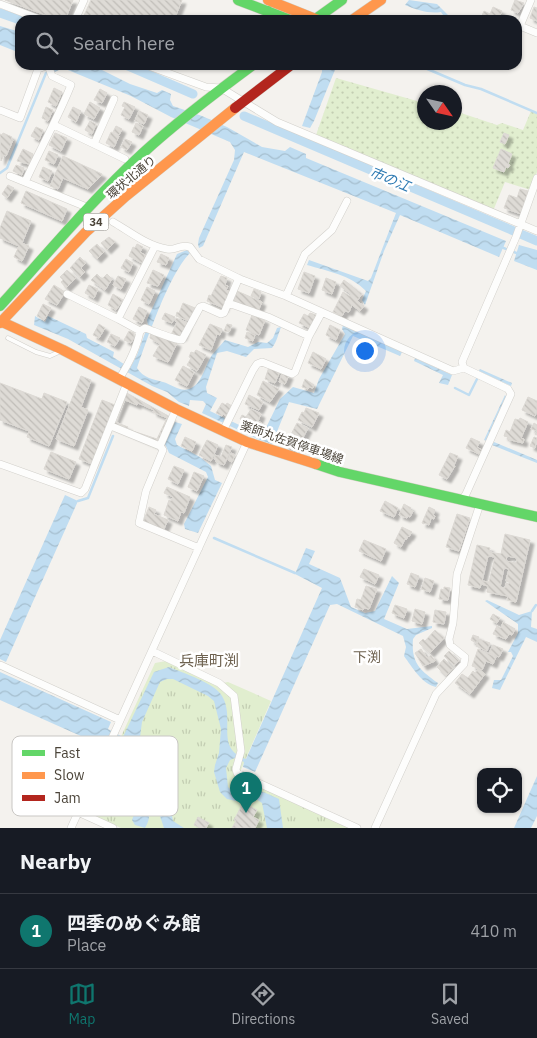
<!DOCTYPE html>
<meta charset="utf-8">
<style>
:root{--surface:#171b24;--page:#242831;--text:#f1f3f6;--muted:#9ea1a6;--line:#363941;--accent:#0f766e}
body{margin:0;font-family:"IBM Plex Sans","Noto Sans JP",sans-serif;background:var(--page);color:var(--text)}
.controls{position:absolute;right:15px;bottom:15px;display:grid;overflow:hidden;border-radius:10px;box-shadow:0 1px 4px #0004}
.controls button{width:45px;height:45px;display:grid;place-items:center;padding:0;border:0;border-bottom:1px solid var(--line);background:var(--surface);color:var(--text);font:25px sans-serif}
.compass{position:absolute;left:417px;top:85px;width:45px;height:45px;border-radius:50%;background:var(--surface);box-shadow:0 1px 4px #0004;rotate:124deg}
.you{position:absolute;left:364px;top:350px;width:18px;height:18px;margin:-12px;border:4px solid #fff;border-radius:50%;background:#1a73e8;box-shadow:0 0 0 8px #1a73e833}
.badge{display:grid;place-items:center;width:32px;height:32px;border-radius:50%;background:var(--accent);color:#fff;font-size:16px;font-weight:700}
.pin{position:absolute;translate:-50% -41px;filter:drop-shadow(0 1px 2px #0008)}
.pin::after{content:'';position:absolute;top:26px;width:18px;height:15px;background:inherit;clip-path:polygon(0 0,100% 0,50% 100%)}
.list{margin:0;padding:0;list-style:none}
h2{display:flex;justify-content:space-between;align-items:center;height:65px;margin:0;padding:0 20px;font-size:21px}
h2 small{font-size:16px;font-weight:400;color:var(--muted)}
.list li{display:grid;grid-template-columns:32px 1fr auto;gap:15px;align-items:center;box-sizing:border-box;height:75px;padding:0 20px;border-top:1px solid var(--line)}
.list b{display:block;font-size:19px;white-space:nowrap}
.list p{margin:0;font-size:16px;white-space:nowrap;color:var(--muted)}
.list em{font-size:16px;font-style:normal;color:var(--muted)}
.icon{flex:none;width:28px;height:28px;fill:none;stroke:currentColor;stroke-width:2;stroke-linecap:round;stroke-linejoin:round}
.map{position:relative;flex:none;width:537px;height:828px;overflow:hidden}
.search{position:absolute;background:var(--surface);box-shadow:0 1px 4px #0004;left:15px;right:15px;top:15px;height:55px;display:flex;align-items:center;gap:12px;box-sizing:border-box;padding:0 18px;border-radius:15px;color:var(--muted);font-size:19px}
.sheet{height:140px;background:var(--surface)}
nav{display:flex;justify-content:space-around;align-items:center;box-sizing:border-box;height:70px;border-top:1px solid var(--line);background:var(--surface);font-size:14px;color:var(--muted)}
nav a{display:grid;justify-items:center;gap:2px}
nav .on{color:var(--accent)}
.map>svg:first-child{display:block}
.grass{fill:url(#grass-dots)}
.park{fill:url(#park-tufts)}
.water{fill:url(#water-waves)}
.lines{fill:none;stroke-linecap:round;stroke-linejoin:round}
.stream{stroke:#c0ddf1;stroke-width:2.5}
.canal{stroke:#c0ddf1;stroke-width:9}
.building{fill:url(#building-back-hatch);stroke:#dcd9d4;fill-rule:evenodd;filter:url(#shadow)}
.lane-casing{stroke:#d2d0cb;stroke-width:5}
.street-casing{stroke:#d2d0cb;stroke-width:8}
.fast-casing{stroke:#d3cfc5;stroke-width:11}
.slow-casing{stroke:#d3cfc5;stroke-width:11}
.jam-casing{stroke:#d3cfc5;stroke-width:11}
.lane{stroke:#fdfdfc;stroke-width:4}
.street{stroke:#fdfdfc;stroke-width:7}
.fast{stroke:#63d668;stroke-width:10}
.slow{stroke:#ff974d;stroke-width:10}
.jam{stroke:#b3261e;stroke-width:10}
.labels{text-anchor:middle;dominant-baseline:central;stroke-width:5;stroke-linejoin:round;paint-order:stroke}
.shield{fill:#fff;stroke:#817c74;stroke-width:1}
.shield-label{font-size:11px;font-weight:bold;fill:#4b4439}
.street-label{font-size:12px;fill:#4b4439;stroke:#fff}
.water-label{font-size:14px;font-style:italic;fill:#2e7ab2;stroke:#fff}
.neighbourhood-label{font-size:14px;fill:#6e6250;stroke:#fff}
.quarter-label{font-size:15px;fill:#6e6250;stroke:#fff}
.key{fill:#fff;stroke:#c9c7c4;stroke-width:1}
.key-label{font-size:14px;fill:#4b4439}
</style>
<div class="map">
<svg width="537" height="828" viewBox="0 0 537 828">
<defs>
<pattern id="grass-dots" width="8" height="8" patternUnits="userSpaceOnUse" patternTransform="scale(1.25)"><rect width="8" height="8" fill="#e1eecf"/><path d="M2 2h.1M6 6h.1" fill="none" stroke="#c3cdb2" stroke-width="1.8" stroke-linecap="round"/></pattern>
<pattern id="park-tufts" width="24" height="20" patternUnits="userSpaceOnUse" patternTransform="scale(1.25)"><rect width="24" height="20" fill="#e1eecf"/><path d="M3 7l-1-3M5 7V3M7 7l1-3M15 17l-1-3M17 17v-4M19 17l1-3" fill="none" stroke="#c3cdb2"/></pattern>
<pattern id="water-waves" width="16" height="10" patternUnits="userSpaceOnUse" patternTransform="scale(1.25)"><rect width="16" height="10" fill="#c0ddf1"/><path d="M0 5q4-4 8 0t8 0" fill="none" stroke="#a6bfcf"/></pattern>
<pattern id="building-back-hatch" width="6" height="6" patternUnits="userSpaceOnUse" patternTransform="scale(1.25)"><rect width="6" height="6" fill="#dedbd6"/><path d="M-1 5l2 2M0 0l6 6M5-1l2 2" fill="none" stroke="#c0bdb8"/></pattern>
<filter id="shadow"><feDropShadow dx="4" dy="4" stdDeviation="1" flood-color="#0004"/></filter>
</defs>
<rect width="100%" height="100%" fill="#f4f2ee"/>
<!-- grass -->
<path class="grass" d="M336,78L424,103V122H454L455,111L497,125L502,123L523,130L531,111L537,113V172L531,190L505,182L493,211L316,135Z"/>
<!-- park -->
<path class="park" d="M166,661L218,684L228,682L271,701L240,772L242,779L352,828H121L86,812L155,663Z"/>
<!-- water -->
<path class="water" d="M409,0L437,4L450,17L458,20L445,18L441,12C429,14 417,10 405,5Z
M0,26L20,32V53L0,45Z
M54,65H92L130,84L157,93L162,90L171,94L170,100L173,106L202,116L227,127L262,147L285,151L290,147L306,154V158L506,241L499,257L400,215L384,251L365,305L362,300L366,291C351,275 327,271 307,265L309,260L368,281L371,278L396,213L244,152L203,246L199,248L198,244L199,238L234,160L235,150L230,142L171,117L131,96L63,68L55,72L53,71Z
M322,65H337L314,121L310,128L302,126L322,72Z
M519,245L537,250V270L514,261Z
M187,250L190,253C169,274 147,339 137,368C143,378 153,379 163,382C171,384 180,392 189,389C202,385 205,365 212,355C216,350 221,345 225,340L248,347L258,342L267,343L273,338L277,328L281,327C278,335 277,341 272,348L254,349L246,357L227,351L217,353L206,387L207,393L217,398L210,411L262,436L280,399L293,387L314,393L319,379L345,334L342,329L343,325L402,352L400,356L353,336L317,409L289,402L272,444L260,440L202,413L206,404L203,401L190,400L189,406L179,402L167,392L152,386L68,339L34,325L35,316L45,322L48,316L86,334L87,338L114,352L113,357L130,368L137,355L148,325L147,320L177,254Z
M415,358L452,375L448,385L439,383L443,375L414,361Z
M480,369L512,383L511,386L479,371Z
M505,395L507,398L487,441L484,440Z
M175,422L182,424L175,439L177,445L200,457L211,466L215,480L222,483L198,533L185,529L184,524L208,477L206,472L169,453L165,444Z
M494,442L537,460V463L492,445Z
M65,495L78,501L6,662L0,659V640Z
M306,548L315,551L309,564L340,578L351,607L365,613L375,611L392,576L399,583L384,619L407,629L432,626V628L416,635L413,639C411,663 420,670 438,683L436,687C422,684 412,667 404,656L406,647L403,636L337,604L330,605L255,772L243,767L244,762L235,758L230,760L226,768L228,787C243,802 244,787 259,791C265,792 272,796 279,799L283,828H267L262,803L256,799L236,801L227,799L220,792L214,772L215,765L219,753L221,729L214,701L208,696L173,679H167L160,682L142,722L139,745L131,757L132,770L143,781L145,786L158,788L168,795L173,821L184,828H164L156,804L153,801L148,803C149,812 151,819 145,828L135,825L132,820L139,800C133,787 116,782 110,768L120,745L104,738L101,745L0,700V672L111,722L108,729L123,737L154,672L169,667C183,673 215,683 222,696C236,719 214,748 246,759L322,588L295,574Z
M487,600L519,615L532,611L531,627L537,629V642L526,637L500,690L492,688L494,680H501L513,656L511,652H508L518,633V624L485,601Z
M537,776V816L531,828H514Z"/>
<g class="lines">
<!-- stream -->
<path class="stream" d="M418,65L465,85L481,89L537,113
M0,173L7,168L46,73L50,71
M501,247L519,254
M455,388L469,395L477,379
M78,501L88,498L113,436
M214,538L295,573
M532,611L536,605"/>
<!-- canal -->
<path class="canal" d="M0,13L20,20
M126,65L193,94
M244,116L537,241"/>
</g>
<!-- building -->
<path class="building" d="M5,0H73L65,20H59Z
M91,0H182L174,20H82Z
M515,0L524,3L518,13L511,10Z
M493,7L502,11L498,20H484L481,18L484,11L490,14Z
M534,7L537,8V21L530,18Z
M54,88L62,92L56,106L48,102Z
M100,89L107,93L102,103L94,100Z
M90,102L100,108L94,119L84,114Z
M124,102L135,107L129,119L121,115L125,107L122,106Z
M46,107L53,110L48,121L42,118Z
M73,107L81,111L76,122L68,117Z
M139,111L148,115L144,124L135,121Z
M90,121L96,124L92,134L85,130Z
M136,123L143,126L139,135L132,132Z
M116,126L122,129L119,135L113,132Z
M36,127L43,130L39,140L31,136Z
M111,132L119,136L114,147L106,143Z
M3,133L12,137L11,139L13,140L6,156L4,155L1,161L0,134L2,135Z
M55,133L67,138L61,151L49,145Z
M504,133L509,135L505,144L500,142Z
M125,139L132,142L127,150L121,147Z
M23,149L33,154L29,164L17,161Z
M501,149L512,154L508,164L510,165L508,168L506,167L504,172L493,168Z
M49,151L58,155L54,164L45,160Z
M63,156L102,174V175L88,189L63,178L58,189L50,186Z
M16,165L24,168L22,175L13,171Z
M43,167L52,171L48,181L39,177Z
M8,185L14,188L7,198L2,194Z
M520,189L528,191L521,214L504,208L509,195L517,198Z
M26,191L67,209L62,221L21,203Z
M7,211L31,221L22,243L29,246L22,261L14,257L19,246L0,238V228Z
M109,237L115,242L107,250L101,243Z
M97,244L104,252L97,259L89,251Z
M137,244L143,247L140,252L145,255L142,263L129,256L133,247L135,248Z
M161,254L169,258L166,265L157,262Z
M80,257L86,263L81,268L85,272L80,277L70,268Z
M126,259L133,263L129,272L121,268Z
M67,270L76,278L66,288L61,282L63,280L60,277Z
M153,270L164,275L158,286L147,283Z
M304,272L315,276L309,293L298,289Z
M97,274L102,279L107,274L112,279L105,290L91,280Z
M118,276L126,279L121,289L113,285Z
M221,276L227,278L225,285L228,286L226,290L229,291L224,308L207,301L209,295L211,296Z
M326,278L336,282L332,294L322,290Z
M344,280L362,294L357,301L364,306L360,311L352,305L349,312L345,311L342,316L333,312L343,292L350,296L351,294L340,286Z
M54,285L65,292L57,305L45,299Z
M89,285L98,289L94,298L85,293Z
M147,287L155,291L149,304L141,300Z
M254,289L261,292L259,299L251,296Z
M237,291L262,302L258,311L233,302Z
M113,294L123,300L116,310L108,305Z
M183,303L195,308L189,321L176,316L177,312L179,313Z
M43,304L51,308L44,320L37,316Z
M139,307L147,311L142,323L133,319Z
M165,313L175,317L172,323L162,319Z
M310,313L316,315L310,328L299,323L304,314L308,316Z
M252,315L265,320L259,335L246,330Z
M176,318L188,323L182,337L171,335L177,322L175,321Z
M99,324L105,328L99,338L93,335Z
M210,324L222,329L220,335L217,334L211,350L199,345Z
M227,324L232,325L229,332L224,331Z
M330,325L340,330L336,340L326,335Z
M129,331L134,333V337L131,343L124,340Z
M247,332L255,335L253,341L245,338Z
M151,333L177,343L168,362L153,356L160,344L150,338Z
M111,334L120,338L115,346L107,342Z
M196,350L206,355L197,371L187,365L191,358L189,357L191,352L194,353Z
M313,352L326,359L321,369L308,363Z
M183,366L194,372L187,386L175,380Z
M269,367L280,371L275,383L265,379Z
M282,373L289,375L285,384L279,382Z
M81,376L91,380L81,407L88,410L74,446L56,439Z
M305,379L314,385L313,388L309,387L308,389L302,387Z
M263,381L279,389L270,402L257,395Z
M0,383L42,399L44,393L67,402L49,446L27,437L29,431L0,420Z
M123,391L172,418L158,446L111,426Z
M249,395L263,402L259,410L245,404Z
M528,397L537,401V411L535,416L522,410Z
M102,400L115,405L92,464L79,459Z
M125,400L137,405L138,403L154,410L153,412L167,418L157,439L127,429L128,427L115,422Z
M222,403L226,405L227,403L232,406L226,416L223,414L222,416L216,413Z
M306,408L319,413L312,427L298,420L302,412L304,413Z
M251,409L261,414L258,421L265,425L261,433L243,423L244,422L240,419L242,415L246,417Z
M520,418L528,422L521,438L524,439L523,443L507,439L508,437L504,436L506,430L510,432L515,419L519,420Z
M297,423L308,428L296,451L285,446Z
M534,423L537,425V435L535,434L537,431L531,429Z
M185,437L196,442L192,451L181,446Z
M534,437L537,438L535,448L530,446Z
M471,438L480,442L477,447L482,450L479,454L466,448Z
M207,440L218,445L211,461L199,455Z
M226,445L232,447L224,465L216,462V460L214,459L215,455L221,457Z
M51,452L76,462L69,479L44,469Z
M231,453L235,455L232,462L228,460Z
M450,453L458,456L454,465L455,466L447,479L439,475Z
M174,466L184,470L178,484L168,479Z
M194,472L204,476L197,491L188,487Z
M167,487L190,497L184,513L181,512L178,521L164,515L169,500L171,501L173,497L164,493Z
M385,501L398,508L394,517L380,511Z
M404,504L411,508L410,510L413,511L410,517L408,516L407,518L399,515Z
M149,507L156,510L154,514L168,520L163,531L143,522Z
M429,507L435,510L433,515L435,516L434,519L431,518L429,525L425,523L424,524L422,523Z
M457,514L470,518L459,551L446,547Z
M402,527L412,532L409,537L408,536L406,540L405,539L401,547L394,543Z
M505,534L530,540L516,602L507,600L508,596L487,592L488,586L481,584L480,588L468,585L477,545L490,548L489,552L501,554ZM488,556L495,557L489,582L482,581ZM507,556L517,558L516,563L506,561ZM504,568L509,569L506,581L509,582V584L506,583L505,588L500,587Z
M364,540L386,549L381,561L359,551Z
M364,569L379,575L375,584L360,577Z
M411,573L419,576L415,587L407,584Z
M425,578L434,581L430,592L421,589Z
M366,586L377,589L369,609L364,608L363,610L355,607L357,599L361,600Z
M444,587L450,588L448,600L439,599L441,589L444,590Z
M395,605L407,609L404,618L392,613Z
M415,609L425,612L422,624L412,621Z
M435,610L446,612L444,624L433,622Z
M493,614L500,618L497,623L490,619Z
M503,622L515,629L512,635L509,634L506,639L493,634L497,626L501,628Z
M435,630L444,638L430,653L419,643L423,639L425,641Z
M473,635L479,637L476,643L471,640Z
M479,639L490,643L487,651L476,646Z
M493,645L503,649L499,657L489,653Z
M421,649L427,658L431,655L435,661L423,666L415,653Z
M478,649L496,657L493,664L486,661L482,670L472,666Z
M449,651L459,661L454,665L444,656Z
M444,659L453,668L446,676L437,667Z
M478,669L485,674L470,694L455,683L462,674L468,678L473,671L475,673Z
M243,803L257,810L253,817L259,820L255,828H232L236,821L234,820Z
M198,817L209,823L206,828H200L194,825Z"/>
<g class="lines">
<defs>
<path id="lane" d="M8,338L36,352L50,356L61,351"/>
<path id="street" d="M531,0L520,26L537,33
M0,4L42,20
M75,20L84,0
M146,65L206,87L221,88L277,122L537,231
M0,110L20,118L38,69L48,65L52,76L71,85C58,118 40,149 25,182
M54,125L125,159
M94,144L114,99
M10,176L89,208
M113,222C129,231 147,246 167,249C177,251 178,244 190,247L199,259L240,279L286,296L453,371L464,368
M67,294L118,319
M286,296L305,254L332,230L347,201
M140,331L145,328C154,331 175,340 182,340L200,307L203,306L221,314L224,313L238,280L240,279
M309,336L322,312
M119,379C128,365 137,348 140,331L118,319L153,250
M176,409L160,446L163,450L146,491L139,523L199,548
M111,426L160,446
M223,431L253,370L257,364L262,362L292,374L295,372L309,336L268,317L228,303
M0,464L81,493L85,489L127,383
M462,500L466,494L511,394L508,389L464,368L462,362L516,237L537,178
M152,651L219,683L234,696L241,751L236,769L237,773L357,828
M0,665L120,720
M78,812L113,828
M71,828L247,442
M375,828L436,694L464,664L465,657L450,645L449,639L453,623L457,574L480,504"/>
<path id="fast" d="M238,0L290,20
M268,11L275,20
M314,20L342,0
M0,306C47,254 92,200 143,153C178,121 215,93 253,65
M316,464L340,472L537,517"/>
<path id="slow" d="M268,0L318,20
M352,20L381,0
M0,321L63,350L176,409L247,442L316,464
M0,323L86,232L126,196L235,108"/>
<path id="jam" d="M235,108L291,65"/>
</defs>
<!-- lane casing -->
<use href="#lane" class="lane-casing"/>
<!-- street casing -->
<use href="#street" class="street-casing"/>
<!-- fast casing -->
<use href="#fast" class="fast-casing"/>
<!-- slow casing -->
<use href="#slow" class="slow-casing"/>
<!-- jam casing -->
<use href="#jam" class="jam-casing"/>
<!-- lane -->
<use href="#lane" class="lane"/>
<!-- street -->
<use href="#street" class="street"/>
<!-- fast -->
<use href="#fast" class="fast"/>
<!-- slow -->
<use href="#slow" class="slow"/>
<!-- jam -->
<use href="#jam" class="jam"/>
</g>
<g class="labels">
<!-- shield labels -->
<rect class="shield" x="83.5" y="213.5" width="25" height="17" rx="4"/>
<g class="shield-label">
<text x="96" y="222">34</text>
</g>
<!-- street labels -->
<g class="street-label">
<text transform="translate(131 177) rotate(-40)">環状北通り</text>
<text transform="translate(292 442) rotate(19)">薬師丸佐賀停車場線</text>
</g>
<!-- water labels -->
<g class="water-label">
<text transform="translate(390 179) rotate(23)">市の江</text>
</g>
<!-- neighbourhood labels -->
<g class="neighbourhood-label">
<text x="367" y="657">下渕</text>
</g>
<!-- quarter labels -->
<g class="quarter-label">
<text x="209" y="660">兵庫町渕</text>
</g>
</g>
<!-- legend -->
<rect x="12" y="736" width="166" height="80" rx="8" class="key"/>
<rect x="22" y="750" width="23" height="6" fill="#63d668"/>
<rect x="22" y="772" width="23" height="7" fill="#ff974d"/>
<rect x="22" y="795" width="23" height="6" fill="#b3261e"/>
<g class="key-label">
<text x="54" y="758">Fast</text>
<text x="54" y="780">Slow</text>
<text x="54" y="803">Jam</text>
</g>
</svg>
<div class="controls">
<button><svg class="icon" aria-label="locate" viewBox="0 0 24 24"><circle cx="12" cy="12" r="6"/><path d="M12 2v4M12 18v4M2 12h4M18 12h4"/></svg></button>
</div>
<svg class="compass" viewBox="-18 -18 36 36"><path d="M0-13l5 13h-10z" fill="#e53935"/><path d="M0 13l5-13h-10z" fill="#9ea1a6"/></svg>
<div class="you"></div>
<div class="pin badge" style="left:246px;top:813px">1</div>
<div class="search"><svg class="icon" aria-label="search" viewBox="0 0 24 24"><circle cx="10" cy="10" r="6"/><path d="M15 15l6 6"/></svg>Search here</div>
</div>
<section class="sheet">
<h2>Nearby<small></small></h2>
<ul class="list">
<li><span class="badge">1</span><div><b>四季のめぐみ館</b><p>Place</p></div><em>410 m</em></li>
</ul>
</section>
<nav>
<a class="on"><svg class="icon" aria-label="map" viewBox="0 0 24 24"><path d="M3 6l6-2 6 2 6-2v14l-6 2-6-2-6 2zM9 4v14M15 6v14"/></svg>Map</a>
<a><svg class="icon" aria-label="directions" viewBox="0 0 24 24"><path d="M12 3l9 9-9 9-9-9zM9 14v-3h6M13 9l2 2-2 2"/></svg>Directions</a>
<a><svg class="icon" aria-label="saved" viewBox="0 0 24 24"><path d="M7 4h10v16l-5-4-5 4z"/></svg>Saved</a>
</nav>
